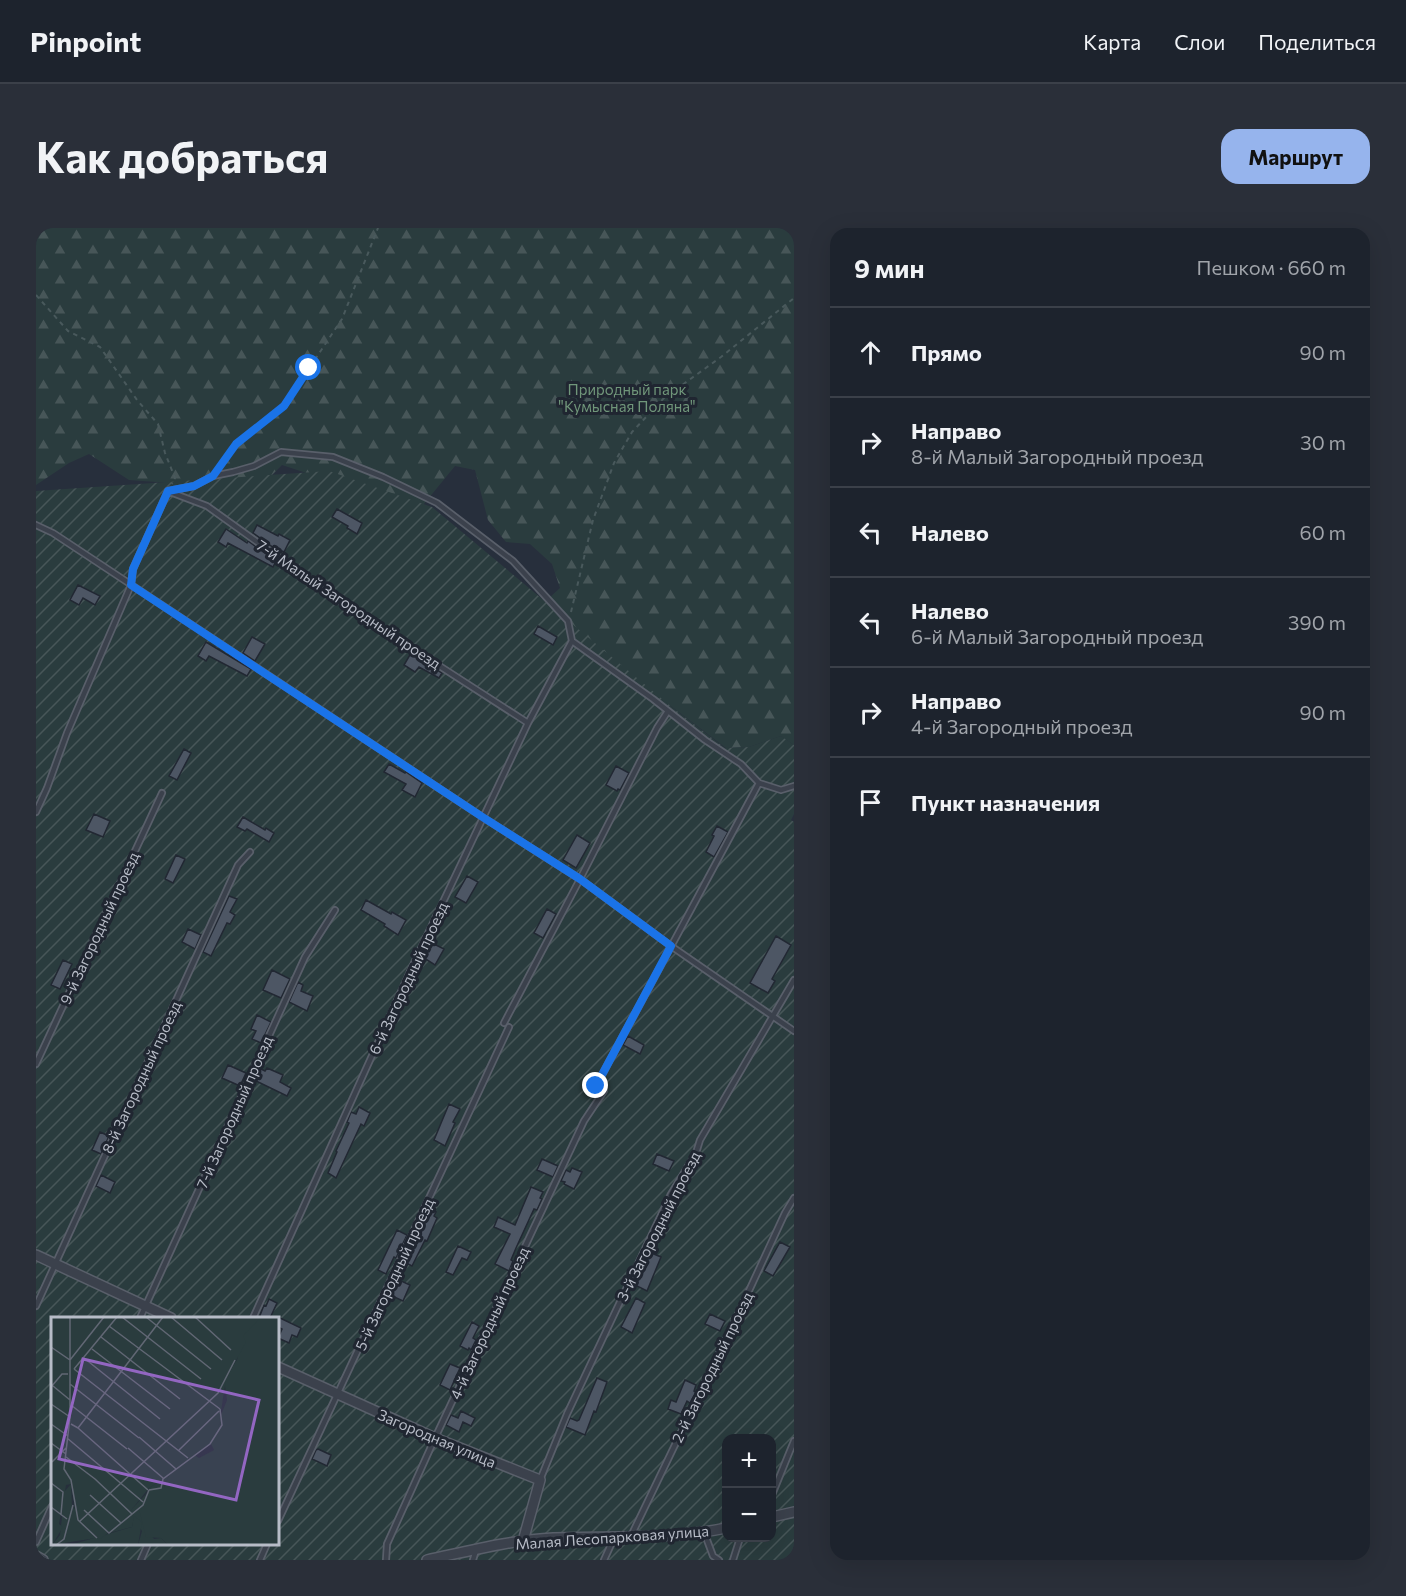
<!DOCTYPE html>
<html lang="ru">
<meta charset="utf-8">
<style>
:root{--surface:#1d232d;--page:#2a2f39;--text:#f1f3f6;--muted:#a0a4aa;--line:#3b4049;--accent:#96b4ed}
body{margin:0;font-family:Commissioner,sans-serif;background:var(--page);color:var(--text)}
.controls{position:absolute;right:18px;bottom:18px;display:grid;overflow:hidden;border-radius:12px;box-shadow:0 6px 24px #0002}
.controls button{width:54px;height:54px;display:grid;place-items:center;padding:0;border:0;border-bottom:2px solid var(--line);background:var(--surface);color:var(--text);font:30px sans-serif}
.stop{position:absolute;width:18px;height:18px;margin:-14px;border:4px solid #1a73e8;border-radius:50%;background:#fff}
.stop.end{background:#1a73e8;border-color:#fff;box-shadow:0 2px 6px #0008}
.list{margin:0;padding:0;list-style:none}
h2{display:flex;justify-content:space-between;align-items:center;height:78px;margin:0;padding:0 24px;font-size:26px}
h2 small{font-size:20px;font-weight:400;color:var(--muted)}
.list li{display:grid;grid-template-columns:39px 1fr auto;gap:18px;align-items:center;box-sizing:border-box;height:90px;padding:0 24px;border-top:2px solid var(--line)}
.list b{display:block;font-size:22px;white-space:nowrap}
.list p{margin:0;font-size:20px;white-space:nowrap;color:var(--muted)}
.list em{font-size:20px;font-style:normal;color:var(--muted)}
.icon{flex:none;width:33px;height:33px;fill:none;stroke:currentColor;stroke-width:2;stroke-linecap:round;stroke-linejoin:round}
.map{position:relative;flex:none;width:758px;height:1332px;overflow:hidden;border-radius:18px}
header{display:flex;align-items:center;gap:36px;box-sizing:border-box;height:84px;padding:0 30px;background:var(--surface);border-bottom:2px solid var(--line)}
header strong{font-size:28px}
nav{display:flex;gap:33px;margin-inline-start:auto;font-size:21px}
.intro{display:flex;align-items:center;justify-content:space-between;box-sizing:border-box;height:144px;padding:0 36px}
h1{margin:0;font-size:42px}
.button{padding:15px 27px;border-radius:18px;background:var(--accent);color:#111;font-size:21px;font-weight:700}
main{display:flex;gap:36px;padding:0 36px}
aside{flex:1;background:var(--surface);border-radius:18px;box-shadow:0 6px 24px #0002}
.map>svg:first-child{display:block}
.forest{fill:url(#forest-firs)}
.garden{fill:url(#garden-furrows);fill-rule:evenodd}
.building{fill:#4d5664;stroke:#222833;stroke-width:1.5}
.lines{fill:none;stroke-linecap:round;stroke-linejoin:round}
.lane-casing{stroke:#595f6a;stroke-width:8}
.street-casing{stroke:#595f6a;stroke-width:12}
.path{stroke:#49595c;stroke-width:2;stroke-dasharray:4.5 4.5;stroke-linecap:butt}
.lane{stroke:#3b414c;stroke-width:4.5}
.street{stroke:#3b414c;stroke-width:9}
.route{stroke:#1a73e8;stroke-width:8}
.labels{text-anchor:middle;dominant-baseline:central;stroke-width:6;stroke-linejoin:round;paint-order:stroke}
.park-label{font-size:15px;fill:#70967a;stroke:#202631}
.street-label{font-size:15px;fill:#b7bcc7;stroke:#202631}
.inset-road{fill:none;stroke:#616774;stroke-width:1.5}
.view{fill:#9366c2;fill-opacity:0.15;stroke:#9366c2;stroke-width:3}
.inset-edge{fill:none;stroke:#b7bcc7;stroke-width:3}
</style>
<header>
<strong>Pinpoint</strong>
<nav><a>Карта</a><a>Слои</a><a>Поделиться</a></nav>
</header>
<div class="intro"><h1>Как добраться</h1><a class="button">Маршрут</a></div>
<main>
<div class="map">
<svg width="758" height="1332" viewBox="0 0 758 1332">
<defs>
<pattern id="forest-firs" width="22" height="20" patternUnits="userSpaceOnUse" patternTransform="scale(1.5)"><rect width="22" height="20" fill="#2a3c3e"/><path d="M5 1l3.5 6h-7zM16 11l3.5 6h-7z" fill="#475658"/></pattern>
<pattern id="garden-furrows" width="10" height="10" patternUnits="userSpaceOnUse" patternTransform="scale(1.5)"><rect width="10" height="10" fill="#2a3c3e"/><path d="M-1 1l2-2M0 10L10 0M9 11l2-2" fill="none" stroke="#475658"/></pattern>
</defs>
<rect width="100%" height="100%" fill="#272f3c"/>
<!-- forest -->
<path class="forest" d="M0,0H758V517L745,508L713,519L690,520L581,437L501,381L524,360L516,336L494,316L470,314L452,292L439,242L419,238L383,282L246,237L226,257L148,256L93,252L53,226L33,235L0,257Z"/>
<!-- garden -->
<path class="garden" d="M293,243L396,279L637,480L689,520L713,519L745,508L758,517V586L755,592L758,594V1332H0V263ZM16,1090H242V1316H16ZM690,1210H736V1310H690Z"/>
<!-- building -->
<path class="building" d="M301,281L326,295L321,306L311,300L312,298L296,289Z
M221,297L242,308L243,306L254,312L248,324L246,323L245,325L217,305Z
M190,301L211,315L212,313L240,333L237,339L192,315L190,319L182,314Z
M42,357L64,368L59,377L47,370L43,377L34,372Z
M502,398L521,409L517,417L498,406Z
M216,409L229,416L219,433L207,425Z
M170,414L215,441L211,448L173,428L170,433L162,428Z
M375,425L406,445L403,450L383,439L379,444L368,437Z
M148,521L155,525L141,552L133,548Z
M353,536L369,545L370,544L386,555L379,569L366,562L370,556L348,544Z
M580,538L593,545L584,562L582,561L581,563L570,557Z
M58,586L74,593L67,609L50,602Z
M207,589L229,602L230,600L238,605L233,614L211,601L209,603L201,599Z
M681,598L692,604L678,629L670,624L678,608L676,607Z
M541,607L554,615L540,640L527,632Z
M140,627L149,631L137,655L129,651Z
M431,648L442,654L430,675L419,669Z
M193,668L201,671L194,684L199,687L194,696L191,695L175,728L167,724Z
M330,672L355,686L356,684L370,692L362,707L348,698L349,696L325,682Z
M511,681L520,686L507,710L498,705Z
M152,701L165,707L159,721L146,714Z
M740,708L755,717L736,751L739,753L732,765L714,755Z
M396,715L408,721L399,737L388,730Z
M27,732L36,736L24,761L15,757Z
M236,742L254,751L245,770L227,762Z
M262,754L267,757L265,763L277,768L271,783L253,774Z
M221,787L235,794L225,815L216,811L220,803L215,801Z
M592,808L608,817L604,826L587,817Z
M192,837L210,845L204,858L186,850Z
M223,840L229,843L231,840L247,847L244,854L255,860L251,868L218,852Z
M413,876L424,881L417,894L419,895L409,918L398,912Z
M323,879L334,885L328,898L325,896L300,950L292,945L301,924L300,923L313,895L311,894L315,884L320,886Z
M64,904L73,908L65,926L56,922Z
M621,926L638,933L633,943L617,936Z
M506,931L522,938L517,949L501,942Z
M536,940L546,944L538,961L528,956L529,954L525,953L530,942L534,944Z
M65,947L79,954L74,965L60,958Z
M495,959L507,964L504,970L506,971L501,982L498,981L480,1020L475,1032L477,1033L473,1043L459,1036L474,1006L458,999L462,989L479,997Z
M393,981L400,984L398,988L401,990L391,1013L389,1012L376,1038L368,1034Z
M361,1002L371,1007L360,1030L358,1029L350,1046L342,1042Z
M744,1014L754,1019L737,1048L728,1043Z
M422,1018L435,1024L431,1032L426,1030L417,1047L410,1044Z
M613,1024L625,1029L611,1063L597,1056L601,1048L604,1050L612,1033L609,1031Z
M361,1051L374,1057L367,1073L354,1067Z
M600,1070L609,1075L596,1105L585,1099Z
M233,1071L241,1075L234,1090H223L228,1077L230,1078Z
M674,1086L689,1093L684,1103L669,1096Z
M242,1089L265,1100L261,1109L256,1107L253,1115L242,1110L246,1101L242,1099Z
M436,1094L443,1098L437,1110L440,1112L435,1122L433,1120L432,1122L424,1118Z
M414,1136L424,1140L414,1162L404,1157Z
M561,1150L571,1154L560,1184L558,1183L549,1207L530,1199L534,1190L541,1193L543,1192Z
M649,1152L660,1157L658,1163L660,1164L654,1175L651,1173L645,1186L632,1181L635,1172L640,1174Z
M425,1183L439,1190L435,1198L427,1194L423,1204L410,1197L415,1187L422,1190Z
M282,1221L295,1227L291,1238L276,1231L280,1222Z"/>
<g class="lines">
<defs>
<path id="lane" d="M132,263L158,258L177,248L197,244L218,238L245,224L297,229L347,249L401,275L477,333L532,393L536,413
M134,264L171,278L309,377L492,495
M0,297L17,305L448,590L544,651L635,718L758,803
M536,413L617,471L669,512L705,536L723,555L745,562L758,558
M0,584L11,560L31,505L95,357L97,341L132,263
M468,795L544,651L621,500L632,483
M0,836L126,565
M560,858L723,555
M0,1078L202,637L214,624
M104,1090L269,729L299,682
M217,1090L378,735L492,495L536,413
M504,1252L531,1186L635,966L660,925L664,912L758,752
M736,1267L758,1213
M242,1293L473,799
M668,1304L677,1328L683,1332
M595,1308L705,1080L749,985L758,970
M0,1314L16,1278
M105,1332L112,1316
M224,1332L231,1316
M350,1332L351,1316L399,1210L548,893L568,863
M437,1332L440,1322
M568,1332L578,1310
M697,1332L704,1310"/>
<path id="street" d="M0,1027L135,1090
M242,1139L399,1210L504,1252L487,1313
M736,1289L758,1284
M0,1328L7,1332
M391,1332C433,1323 475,1312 517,1310C575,1308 634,1312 690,1300"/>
</defs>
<!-- lane casing -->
<use href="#lane" class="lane-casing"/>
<!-- street casing -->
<use href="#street" class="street-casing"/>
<!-- path -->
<path class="path" d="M0,67L32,103L64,119L101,172L122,196L129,225L139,250L136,256
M184,238L200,216L248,178L306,91L342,0
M535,384L557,292L578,235L596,204L628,170L685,129L758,70"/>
<!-- lane -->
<use href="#lane" class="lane"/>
<!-- street -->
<use href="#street" class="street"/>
</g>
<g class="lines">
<!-- route -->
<path class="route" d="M273,140L248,178L200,216L177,248L158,258L132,263L97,341L95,357L448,590L544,651L635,718L560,858"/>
</g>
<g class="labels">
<!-- park labels -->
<g class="park-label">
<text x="591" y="161">Природный парк<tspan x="591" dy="17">"Кумысная Поляна"</tspan></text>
</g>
<!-- street labels -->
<g class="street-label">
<text transform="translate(313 376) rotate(34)">7-й Малый Загородный проезд</text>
<text transform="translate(63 700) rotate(-65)">9-й Загородный проезд</text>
<text transform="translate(372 750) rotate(-65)">6-й Загородный проезд</text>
<text transform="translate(105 849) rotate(-65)">8-й Загородный проезд</text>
<text transform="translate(198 884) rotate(-66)">7-й Загородный проезд</text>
<text transform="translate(622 998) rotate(-63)">3-й Загородный проезд</text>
<text transform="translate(358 1046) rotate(-65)">5-й Загородный проезд</text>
<text transform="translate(453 1095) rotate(-65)">4-й Загородный проезд</text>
<text transform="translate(676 1139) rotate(-64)">2-й Загородный проезд</text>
<text transform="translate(401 1210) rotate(23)">Загородная улица</text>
<text transform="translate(576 1309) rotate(-4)">Малая Лесопарковая улица</text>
</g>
</g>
<!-- overview -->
<g transform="translate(15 1089)">
<rect width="228" height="228" fill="#272f3c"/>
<path d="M95,177L94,209L103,222L110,221L117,228H87L91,214L83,202L81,210L58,216ZM21,188L45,221L1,228L9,218L11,200Z" fill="#2a3c3e"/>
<path d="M207,0H228V228H117L110,221L95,220L88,192L98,171L107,165L113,170L118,158L142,137L148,141L163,133L159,125L176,83L173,62L186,43L191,19ZM20,167L21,188L16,201L10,197L13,175ZM83,199L91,205L87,228H19L81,210Z" fill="#2a3c3e"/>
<path d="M0,0H210L192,19L195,25L175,62L167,114L159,127L118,158L113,171L107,165L98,171L69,207L49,222L26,204L20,167L15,168L8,207L12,210L1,228Z" fill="#2a3c3e"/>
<path class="inset-road" d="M19,0V100L13,152L20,163L27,203L46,221M71,0L150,62M95,0L160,52M120,0L171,43M144,0L180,33M58,9L169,92M50,20L129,82M0,30L19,43L53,0M41,32L119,92M33,41L109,102M23,52L137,141M23,52L66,0M19,67L88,121M2,69L19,83M0,70L11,57H17M0,87L19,100M20,88L76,132M0,107L17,119M20,107L27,111L112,0M27,111L97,173M88,120L125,152M16,121L92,185M0,126L15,137M77,131L112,161M128,133L168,94M15,140L44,162M1,145L15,131M44,162L81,197M0,166L12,175L10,197M98,173L110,171L112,162L159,127L171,108L169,92M39,178L70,206M0,190L16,202M33,193L58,216L92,188L98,173M28,205L167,76L184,43M5,228L13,222L22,188"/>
<path class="view" d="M32,42L208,83L185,183L8,142Z"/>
<rect width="228" height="228" class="inset-edge"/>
</g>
</svg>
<div class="controls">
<button>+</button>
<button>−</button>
</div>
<div class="stop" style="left:273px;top:140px"></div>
<div class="stop end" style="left:560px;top:858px"></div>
</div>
<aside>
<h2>9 мин<small>Пешком · 660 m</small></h2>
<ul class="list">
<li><svg class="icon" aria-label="ahead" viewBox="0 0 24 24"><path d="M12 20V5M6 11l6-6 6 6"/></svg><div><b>Прямо</b></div><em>90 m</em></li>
<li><svg class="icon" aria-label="right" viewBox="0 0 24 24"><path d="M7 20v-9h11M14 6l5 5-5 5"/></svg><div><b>Направо</b><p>8-й Малый Загородный проезд</p></div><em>30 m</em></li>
<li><svg class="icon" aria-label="left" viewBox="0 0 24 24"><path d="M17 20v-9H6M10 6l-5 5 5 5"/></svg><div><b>Налево</b></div><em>60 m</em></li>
<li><svg class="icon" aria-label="left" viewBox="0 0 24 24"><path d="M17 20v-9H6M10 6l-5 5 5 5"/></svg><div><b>Налево</b><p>6-й Малый Загородный проезд</p></div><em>390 m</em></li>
<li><svg class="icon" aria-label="right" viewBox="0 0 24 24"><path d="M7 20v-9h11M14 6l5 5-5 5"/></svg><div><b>Направо</b><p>4-й Загородный проезд</p></div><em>90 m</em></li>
<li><svg class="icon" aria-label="arrive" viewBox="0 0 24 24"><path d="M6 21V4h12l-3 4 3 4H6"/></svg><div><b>Пункт назначения</b></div></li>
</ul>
</aside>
</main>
